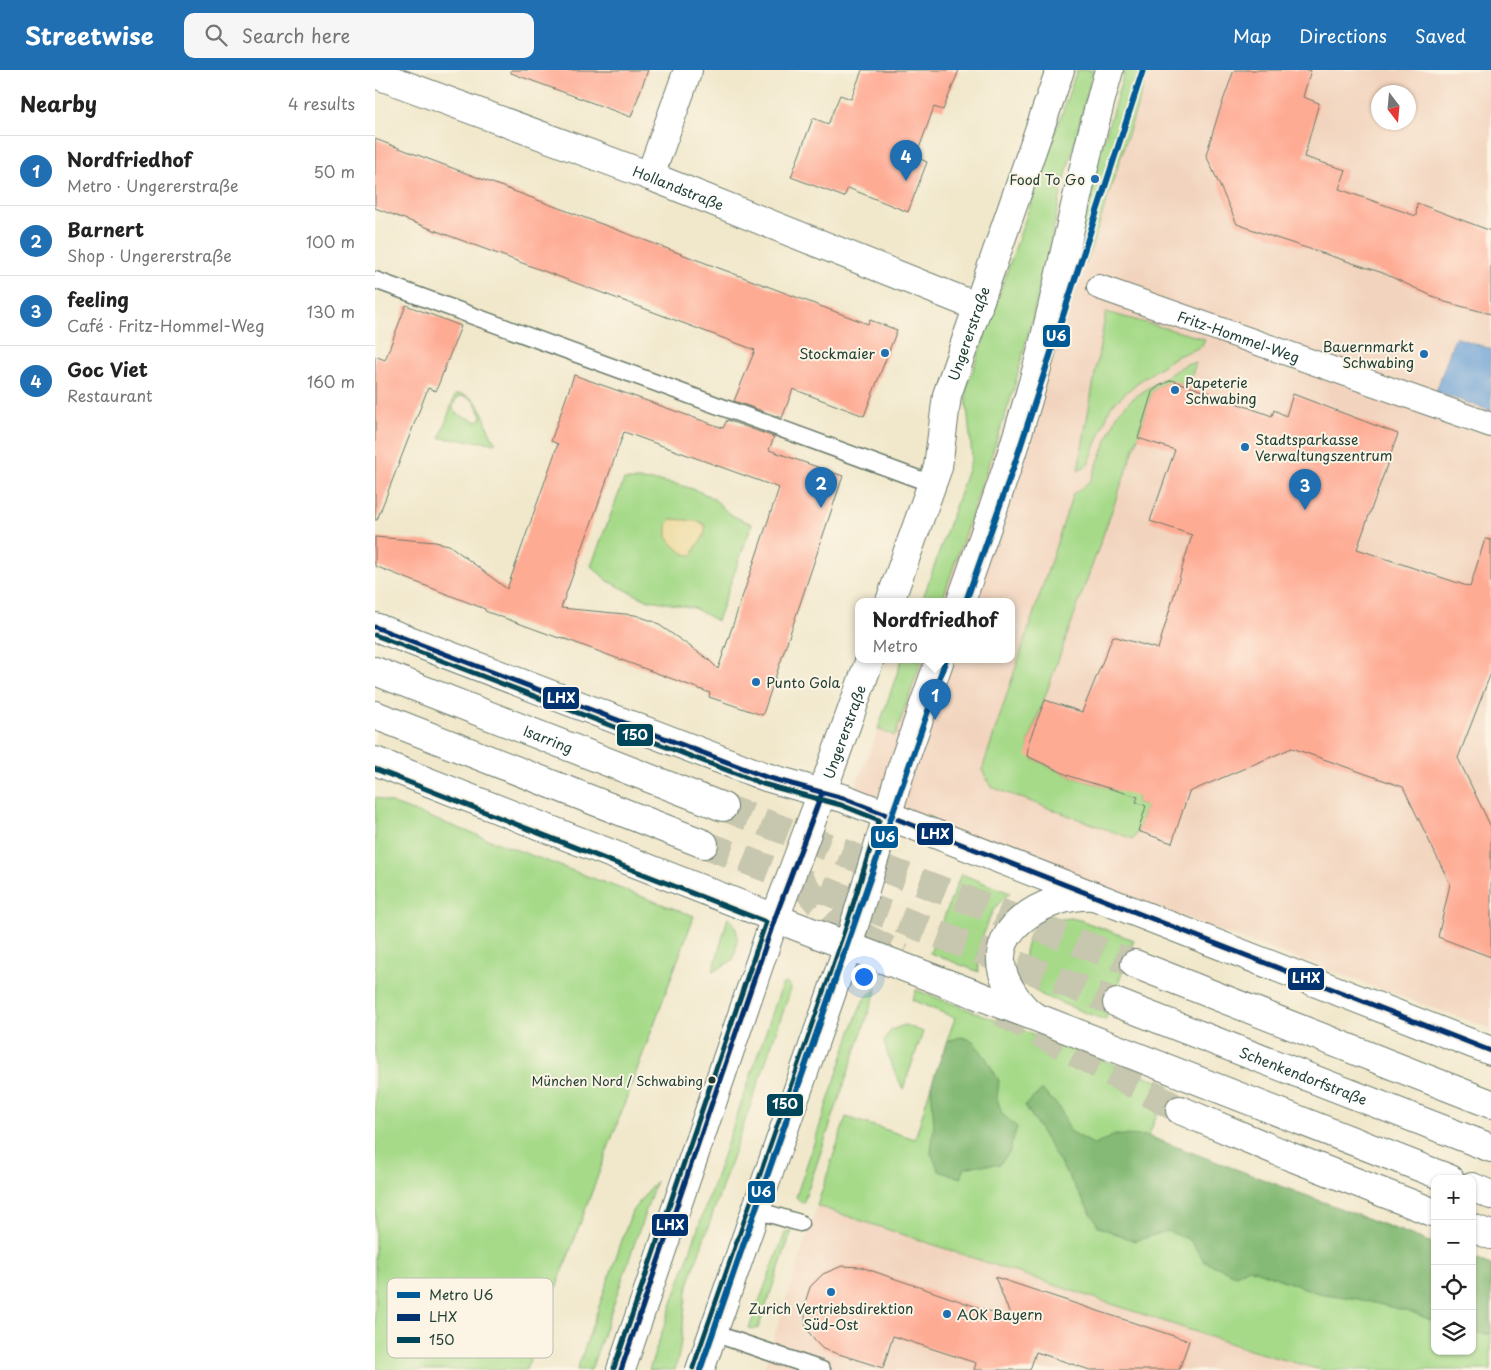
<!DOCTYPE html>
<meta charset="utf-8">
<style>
:root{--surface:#fff;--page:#f6f6f6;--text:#222;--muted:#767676;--line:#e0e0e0;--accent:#1f6fb2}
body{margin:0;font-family:"Playpen Sans",sans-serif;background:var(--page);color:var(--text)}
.controls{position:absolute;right:15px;bottom:15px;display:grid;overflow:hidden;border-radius:10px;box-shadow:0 1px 4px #0004}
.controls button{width:45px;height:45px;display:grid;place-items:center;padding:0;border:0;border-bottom:1px solid var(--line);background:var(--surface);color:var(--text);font:25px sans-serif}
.compass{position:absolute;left:996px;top:15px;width:45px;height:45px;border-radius:50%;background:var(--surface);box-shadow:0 1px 4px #0004;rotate:164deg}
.you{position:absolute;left:488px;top:906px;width:18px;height:18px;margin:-12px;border:4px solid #fff;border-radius:50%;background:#1a73e8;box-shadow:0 0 0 8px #1a73e833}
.badge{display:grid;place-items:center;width:32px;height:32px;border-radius:50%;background:var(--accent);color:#fff;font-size:16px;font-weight:700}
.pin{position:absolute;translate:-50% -41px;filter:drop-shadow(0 1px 2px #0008)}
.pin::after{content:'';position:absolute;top:26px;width:18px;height:15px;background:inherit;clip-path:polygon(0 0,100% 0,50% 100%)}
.popup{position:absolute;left:480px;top:528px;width:160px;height:65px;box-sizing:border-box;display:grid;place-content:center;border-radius:10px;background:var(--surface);filter:drop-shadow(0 1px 4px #0005);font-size:16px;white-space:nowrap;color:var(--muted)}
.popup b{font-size:19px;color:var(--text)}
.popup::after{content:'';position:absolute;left:50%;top:100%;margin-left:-10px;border:10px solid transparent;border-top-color:var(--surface)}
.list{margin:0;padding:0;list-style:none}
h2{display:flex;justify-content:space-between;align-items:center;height:65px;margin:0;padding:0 20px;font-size:21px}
h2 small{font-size:16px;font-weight:400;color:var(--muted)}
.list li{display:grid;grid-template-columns:32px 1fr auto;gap:15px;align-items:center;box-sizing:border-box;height:70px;padding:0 20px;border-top:1px solid var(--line)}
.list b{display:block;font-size:19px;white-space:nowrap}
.list p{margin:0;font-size:16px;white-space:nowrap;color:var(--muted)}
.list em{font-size:16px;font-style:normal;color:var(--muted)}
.icon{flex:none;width:28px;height:28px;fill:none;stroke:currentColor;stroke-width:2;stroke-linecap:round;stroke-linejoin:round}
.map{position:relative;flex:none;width:1116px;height:1300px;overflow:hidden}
header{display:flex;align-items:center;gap:30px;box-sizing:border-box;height:70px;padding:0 25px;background:var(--accent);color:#fff}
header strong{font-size:24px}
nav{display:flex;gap:28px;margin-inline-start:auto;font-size:18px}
.search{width:350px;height:45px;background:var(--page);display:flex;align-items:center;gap:12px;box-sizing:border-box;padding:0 18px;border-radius:10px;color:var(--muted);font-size:19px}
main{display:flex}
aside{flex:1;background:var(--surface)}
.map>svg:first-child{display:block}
.built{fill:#f2d4be;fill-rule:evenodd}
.green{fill:#a6da89;stroke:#628c5e;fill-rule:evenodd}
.forest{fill:#84ba75;stroke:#527c54}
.sand{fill:#eeda9e;stroke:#868c69}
.water{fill:#679ed5;stroke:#436e84}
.building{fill:#feab94;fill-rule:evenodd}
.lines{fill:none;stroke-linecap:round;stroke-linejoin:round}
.trunk-tunnel{stroke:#c7c6ae;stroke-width:28;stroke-dasharray:28 14;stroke-linecap:butt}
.motorway-tunnel{stroke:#c7c6ae;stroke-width:28;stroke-dasharray:28 14;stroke-linecap:butt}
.service-casing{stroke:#687969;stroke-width:19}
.pedestrian-casing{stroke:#687969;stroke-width:26}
.minor-casing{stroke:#687969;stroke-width:30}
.secondary-casing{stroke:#687969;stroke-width:30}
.trunk-casing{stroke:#687969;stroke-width:30}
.motorway-casing{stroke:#687969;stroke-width:30}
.service{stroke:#fff;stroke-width:16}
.pedestrian{stroke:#fff;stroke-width:24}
.minor{stroke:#fff;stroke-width:28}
.secondary{stroke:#fff;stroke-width:28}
.trunk{stroke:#fff;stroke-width:28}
.motorway{stroke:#fff;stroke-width:28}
.bus-1-casing{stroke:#fcf5e5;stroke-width:9}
.bus-2-casing{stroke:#fcf5e5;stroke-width:9}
.bus-1{stroke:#00336f;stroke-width:5}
.bus-2{stroke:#00465a;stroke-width:5}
.metro-1-casing{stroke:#fcf5e5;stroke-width:10}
.metro-1{stroke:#005a96;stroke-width:6}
.poi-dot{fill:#1f6fb2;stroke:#fcf5e5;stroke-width:2}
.bus-dot{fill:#1f3d34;stroke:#fcf5e5;stroke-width:2}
.labels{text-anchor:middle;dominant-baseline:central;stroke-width:4;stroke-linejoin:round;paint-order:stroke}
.bus-label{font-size:13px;fill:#1f3d34;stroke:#fcf5e5;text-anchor:end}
.poi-label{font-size:14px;fill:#1f3d34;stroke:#fcf5e5;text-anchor:start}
.street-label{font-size:14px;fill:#1f3d34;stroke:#fcf5e5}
.key{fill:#fcf5e5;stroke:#babeb0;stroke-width:1}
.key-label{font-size:14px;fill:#1f3d34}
.line-badge{stroke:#fcf5e5;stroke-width:2}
.badge-label{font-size:14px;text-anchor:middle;font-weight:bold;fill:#fff}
</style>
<header>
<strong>Streetwise</strong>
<div class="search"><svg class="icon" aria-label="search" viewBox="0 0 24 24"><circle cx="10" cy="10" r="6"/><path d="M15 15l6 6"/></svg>Search here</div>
<nav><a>Map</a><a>Directions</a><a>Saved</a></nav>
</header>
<main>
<aside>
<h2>Nearby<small>4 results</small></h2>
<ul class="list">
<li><span class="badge">1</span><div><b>Nordfriedhof</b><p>Metro · Ungererstraße</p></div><em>50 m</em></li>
<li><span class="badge">2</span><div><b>Barnert</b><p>Shop · Ungererstraße</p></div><em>100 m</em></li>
<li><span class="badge">3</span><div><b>feeling</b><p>Café · Fritz-Hommel-Weg</p></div><em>130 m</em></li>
<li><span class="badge">4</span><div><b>Goc Viet</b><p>Restaurant</p></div><em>160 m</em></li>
</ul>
</aside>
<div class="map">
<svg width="1116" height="1300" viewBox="0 0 1116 1300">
<rect width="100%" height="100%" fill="#fcf5e5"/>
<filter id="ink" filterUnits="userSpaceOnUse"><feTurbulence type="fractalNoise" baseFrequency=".02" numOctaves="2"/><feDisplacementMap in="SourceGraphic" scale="10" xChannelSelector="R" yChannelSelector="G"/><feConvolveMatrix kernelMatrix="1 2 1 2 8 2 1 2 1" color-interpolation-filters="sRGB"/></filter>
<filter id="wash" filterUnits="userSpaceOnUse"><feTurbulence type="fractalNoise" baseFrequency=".0096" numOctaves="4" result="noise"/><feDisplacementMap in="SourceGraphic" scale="20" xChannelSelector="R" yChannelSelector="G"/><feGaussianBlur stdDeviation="1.12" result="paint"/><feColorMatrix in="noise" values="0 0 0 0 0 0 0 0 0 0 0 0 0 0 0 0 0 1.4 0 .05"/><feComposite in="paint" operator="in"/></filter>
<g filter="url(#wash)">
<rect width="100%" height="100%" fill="#f1e8cc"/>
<!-- built -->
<path class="built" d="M778,0H1116V959L476,727L533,589H636V531H557ZM1004,22H1034V52H1004Z
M442,1136L878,1281L946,1300H388Z"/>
<!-- green -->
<path class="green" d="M702,0H718L686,124L670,199L638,322L567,531H547L595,394L597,386L591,327L592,317Z
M750,0H774L711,194L699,190L727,77Z
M731,242L830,269L826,277L800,287L762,313L736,336L713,395L703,400Z
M821,293L813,316L797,310L784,316L777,322L763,368L654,671L653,681L656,688L697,707L740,720L768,711L761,732L771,736L763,761L758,769L616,717L607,700L698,424L715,412L743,343L756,330L773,318L811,294Z
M86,324C112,330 107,354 120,371V373L65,368L80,325ZM89,326L99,331L107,346L105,350L100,351C88,344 69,346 83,327Z
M249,410C283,410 309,412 339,429C343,432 346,436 350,440C358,447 367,450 377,454L342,551L319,538L270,529L257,523L233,511L216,496Z
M527,589H547L520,666L503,659Z
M0,727L319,846L151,1300H0Z
M586,804L635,823C630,828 624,832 620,838C610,852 601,885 604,902L555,883Z
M353,847C367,859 362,875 358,890L338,902Z
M695,848L705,850L759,870L730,950C715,945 701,939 686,933C680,930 671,928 665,924C645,909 644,876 662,859C671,852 684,849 695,848Z
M410,913L415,915L416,919L314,1212C307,1242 309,1271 300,1300H274L407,915Z
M502,918L428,1134L421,1127L480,950L489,929Z
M541,920L794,1015L773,1067L1060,1174V1281H1097V1188L1116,1195V1300H946L878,1281L442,1136L471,1047L540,1069L556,1016L580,948L537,930Z
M530,955L548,962L528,1019L514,989L509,971L516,960Z
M281,1111L216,1300H202L257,1141Z
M417,1160L383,1259L374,1258L410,1163Z"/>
<!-- forest -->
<path class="forest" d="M586,967L597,970L611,988L624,1011L622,1028L627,1044L642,1057L634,1083L624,1095H604L590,1098L586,1108L564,1101L556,1083L559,1055L556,1016L572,971Z
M667,1020L685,1038L695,1061L720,1075L739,1065L773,1066L1060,1174V1252L1039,1243L983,1229L943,1223L874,1198L861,1205L830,1192L815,1170L792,1161L760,1171L724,1157L650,1035Z
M1097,1188L1116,1195V1264L1097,1263Z"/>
<!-- sand -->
<path class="sand" d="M296,449L324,451L330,455C332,471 320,472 318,485C307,486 299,476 292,467V455Z"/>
<!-- water -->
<path class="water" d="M1080,267L1116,279V341L1061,322Z"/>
<g id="blocks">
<!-- building -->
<path class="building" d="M136,0H273L256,47L136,3Z
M487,0H584L568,40L559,37L541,87L552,92L533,142L473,118L469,127L416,107L438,48L453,54L465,25L476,29Z
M859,0H936L928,27L944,33L929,87L971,100L964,119L1041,146L1042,133L1116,161V244L1070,232L1008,203L901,168L862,154L831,85L843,45Z
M0,69L493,254L495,250L522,260L489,346L418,319L407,348L359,331L380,280L0,138Z
M31,235L86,256L61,321L53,318L2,450H0V286L10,290Z
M199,305L348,358L352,350L399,367L394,380L468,406L389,641L390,642L387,645L334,627L335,623L185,567L184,568L110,541V539L0,496V467L60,472L74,475L132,519L183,374L176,371ZM249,362L404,418L343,599L333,589L280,552L260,545L186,538Z
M797,310L897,346L899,340L911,346L918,324L1023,364L982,479L1095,517L1110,469L1116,470V603L1083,688L1116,757V887L1063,867L1075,814L1028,717L917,678L814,722L797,773L763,761L771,736L761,732L763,727L697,707L652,686L654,671L670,630L707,642L738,566L783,579L817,465L775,451L800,380L763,368L777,322L784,316Z
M467,1196L486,1197L637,1249L620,1207L814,1271L804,1300H715L661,1282L655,1300H599L601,1293L518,1266L508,1298L448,1279L439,1270L431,1257L429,1236L435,1217L448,1204Z"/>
</g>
</g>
<g filter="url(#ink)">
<use href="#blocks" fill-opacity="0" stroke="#687969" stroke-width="1"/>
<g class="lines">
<!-- trunk-tunnel -->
<path class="trunk-tunnel" d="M348,737L760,894
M329,774L742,933"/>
<!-- motorway-tunnel -->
<path class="motorway-tunnel" d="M426,812L458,850L527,887
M626,942L805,1040"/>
<defs>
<path id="service" d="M0,210L557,414
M381,1140L425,1153
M338,1263L447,1300"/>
<g id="pedestrian">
<path id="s1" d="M724,217L1116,355"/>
</g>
<g id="minor">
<path id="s2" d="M0,4L275,106L603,237"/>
<path d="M275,106L313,0"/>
</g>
<g id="secondary">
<path id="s3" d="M515,531L563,397L572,325L685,0"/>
<path d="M586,531C615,449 644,367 666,283C690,189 707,93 734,0"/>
<path d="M447,723L468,728L1116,981"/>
<path d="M400,848L473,876"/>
<path id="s4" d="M246,1300L400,848L447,723L495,589"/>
<path d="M325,1300L473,876L526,700L565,589"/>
</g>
<g id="trunk">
<path d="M0,557L391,707L447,723"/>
<path id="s5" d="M0,601L348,737"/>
<path d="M0,645L329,774"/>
<path d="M0,691L400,848"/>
<path d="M473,876L658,946L1075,1109"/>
<path d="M760,894L1116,1034"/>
<path id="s6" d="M742,933L1116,1078"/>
<path d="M656,944C646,937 640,927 634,917C602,861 672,823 719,826"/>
<path d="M1097,1117L1116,1125"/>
</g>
<path id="motorway" d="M805,1040L914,1086L1060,1143
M1097,1158L1116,1165"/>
</defs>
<!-- service casing -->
<use href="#service" class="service-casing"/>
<!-- pedestrian casing -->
<use href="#pedestrian" class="pedestrian-casing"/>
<!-- minor casing -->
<use href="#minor" class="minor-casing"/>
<!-- secondary casing -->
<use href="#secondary" class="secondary-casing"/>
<!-- trunk casing -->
<use href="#trunk" class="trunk-casing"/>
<!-- motorway casing -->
<use href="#motorway" class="motorway-casing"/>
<!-- service -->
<use href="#service" class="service"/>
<!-- pedestrian -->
<use href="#pedestrian" class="pedestrian"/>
<!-- minor -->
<use href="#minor" class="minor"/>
<!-- secondary -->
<use href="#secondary" class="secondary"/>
<!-- trunk -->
<use href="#trunk" class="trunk"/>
<!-- motorway -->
<use href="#motorway" class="motorway"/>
<defs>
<path id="bus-1" d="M0,557L391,707L468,728L1116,981
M246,1300L400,848L447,723"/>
<path id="bus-2" d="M0,565L388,714L466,735L504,750L466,874L318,1298
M0,699L391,852L239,1298"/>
</defs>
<!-- bus-1 casing -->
<use href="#bus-1" class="bus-1-casing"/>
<!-- bus-2 casing -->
<use href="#bus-2" class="bus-2-casing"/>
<!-- bus-1 -->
<use href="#bus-1" class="bus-1"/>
<!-- bus-2 -->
<use href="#bus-2" class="bus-2"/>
<defs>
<path id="metro-1" d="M591,531L641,390L768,0
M325,1300L571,589"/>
</defs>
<!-- metro-1 casing -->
<use href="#metro-1" class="metro-1-casing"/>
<!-- metro-1 -->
<use href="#metro-1" class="metro-1"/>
</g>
</g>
<!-- markers -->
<g class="poi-dot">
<circle cx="720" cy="109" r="5"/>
<circle cx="510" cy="283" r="5"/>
<circle cx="1049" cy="284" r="5"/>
<circle cx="800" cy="320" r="5"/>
<circle cx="870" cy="377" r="5"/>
<circle cx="381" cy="612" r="5"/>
<circle cx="456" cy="1222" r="5"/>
<circle cx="572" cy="1244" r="5"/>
</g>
<circle class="bus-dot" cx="337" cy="1010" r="4.5"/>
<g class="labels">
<!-- bus labels -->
<g class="bus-label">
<text x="328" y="1010">München Nord / Schwabing</text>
</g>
<!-- poi labels -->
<g class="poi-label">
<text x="710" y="109" text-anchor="end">Food To Go</text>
<text x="1039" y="276" text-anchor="end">Bauernmarkt<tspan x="1039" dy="16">Schwabing</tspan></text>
<text x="500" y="283" text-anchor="end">Stockmaier</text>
<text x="810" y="312">Papeterie<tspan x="810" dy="16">Schwabing</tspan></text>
<text x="880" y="369">Stadtsparkasse<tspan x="880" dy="16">Verwaltungszentrum</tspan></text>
<text x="391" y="612">Punto Gola</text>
<text x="456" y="1238" text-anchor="middle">Zurich Vertriebsdirektion<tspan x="456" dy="16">Süd-Ost</tspan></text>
<text x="582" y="1244">AOK Bayern</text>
</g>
<!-- street labels -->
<g class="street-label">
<text stroke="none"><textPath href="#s2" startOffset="324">Hollandstraße</textPath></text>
<text stroke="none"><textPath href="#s3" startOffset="280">Ungererstraße</textPath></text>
<text stroke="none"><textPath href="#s1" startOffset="148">Fritz-Hommel-Weg</textPath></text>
<text stroke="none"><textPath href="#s4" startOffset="676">Ungererstraße</textPath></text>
<text stroke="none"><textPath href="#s5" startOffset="186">Isarring</textPath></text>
<text stroke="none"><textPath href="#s6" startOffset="200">Schenkendorfstraße</textPath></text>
</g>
</g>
<!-- legend -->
<rect x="12" y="1208" width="166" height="80" rx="8" class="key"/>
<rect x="22" y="1222" width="23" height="6" fill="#005a96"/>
<rect x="22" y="1244" width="23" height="7" fill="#00336f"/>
<rect x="22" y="1267" width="23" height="6" fill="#00465a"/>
<g class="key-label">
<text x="54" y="1230">Metro U6</text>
<text x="54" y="1252">LHX</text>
<text x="54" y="1275">150</text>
</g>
<g class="line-badge">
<rect x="667" y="254" width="29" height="24" rx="5" fill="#005a96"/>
<rect x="167" y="616" width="38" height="24" rx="5" fill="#00336f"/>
<rect x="241" y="653" width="38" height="24" rx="5" fill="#00465a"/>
<rect x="541" y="752" width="38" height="24" rx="5" fill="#00336f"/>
<rect x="495" y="755" width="29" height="24" rx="5" fill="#005a96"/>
<rect x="912" y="897" width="38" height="24" rx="5" fill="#00336f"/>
<rect x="391" y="1023" width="38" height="24" rx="5" fill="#00465a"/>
<rect x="372" y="1110" width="29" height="24" rx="5" fill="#005a96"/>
<rect x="276" y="1143" width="38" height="24" rx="5" fill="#00336f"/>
</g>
<g class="badge-label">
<text x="681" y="271">U6</text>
<text x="186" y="633">LHX</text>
<text x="260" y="670">150</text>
<text x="560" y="769">LHX</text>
<text x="510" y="772">U6</text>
<text x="931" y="913">LHX</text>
<text x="410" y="1039">150</text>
<text x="386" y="1127">U6</text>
<text x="295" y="1160">LHX</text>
</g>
</svg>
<div class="controls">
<button>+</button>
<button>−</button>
<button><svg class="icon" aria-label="locate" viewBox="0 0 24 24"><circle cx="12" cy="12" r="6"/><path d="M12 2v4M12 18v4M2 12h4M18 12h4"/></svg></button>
<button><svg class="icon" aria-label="layers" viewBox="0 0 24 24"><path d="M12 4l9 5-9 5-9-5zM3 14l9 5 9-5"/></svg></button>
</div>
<svg class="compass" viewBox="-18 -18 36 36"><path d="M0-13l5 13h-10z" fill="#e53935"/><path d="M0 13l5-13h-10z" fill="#767676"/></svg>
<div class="you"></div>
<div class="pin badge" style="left:560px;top:650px">1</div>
<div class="popup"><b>Nordfriedhof</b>Metro</div>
<div class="pin badge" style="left:446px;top:438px">2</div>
<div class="pin badge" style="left:930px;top:440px">3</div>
<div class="pin badge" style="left:531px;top:111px">4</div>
</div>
</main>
